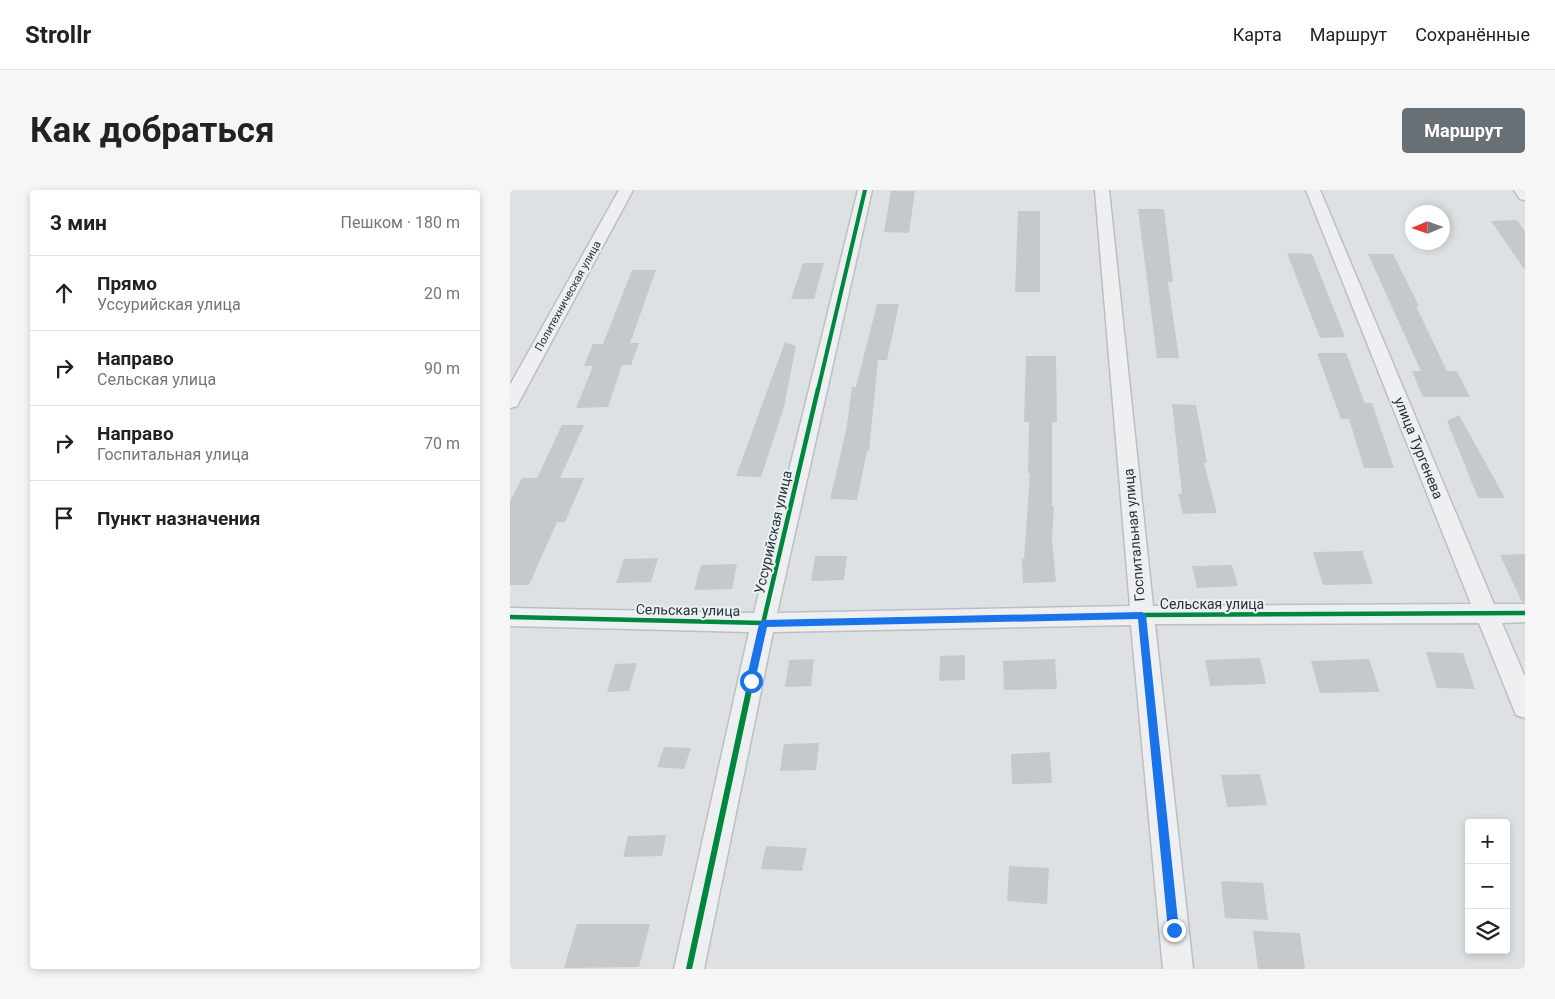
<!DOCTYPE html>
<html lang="ru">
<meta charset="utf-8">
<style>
:root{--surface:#fff;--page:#f6f6f6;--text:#222;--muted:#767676;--line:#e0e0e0;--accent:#686f75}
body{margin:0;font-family:Roboto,sans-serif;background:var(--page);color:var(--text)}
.controls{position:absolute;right:15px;bottom:15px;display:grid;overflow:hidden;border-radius:5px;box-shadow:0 2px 8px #0003}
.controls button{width:45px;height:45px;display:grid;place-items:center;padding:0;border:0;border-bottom:1px solid var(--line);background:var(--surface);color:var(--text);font:25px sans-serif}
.compass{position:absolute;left:895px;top:15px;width:45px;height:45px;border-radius:50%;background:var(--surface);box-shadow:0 2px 8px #0003;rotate:268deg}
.stop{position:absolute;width:15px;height:15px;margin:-11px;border:4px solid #1a73e8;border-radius:50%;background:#fff}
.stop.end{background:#1a73e8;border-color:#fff;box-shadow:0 1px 5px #0008}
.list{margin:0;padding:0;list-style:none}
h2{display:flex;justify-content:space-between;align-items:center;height:65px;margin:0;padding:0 20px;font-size:21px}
h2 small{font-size:16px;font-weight:400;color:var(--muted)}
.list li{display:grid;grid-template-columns:32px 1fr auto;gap:15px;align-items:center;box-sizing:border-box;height:75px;padding:0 20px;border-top:1px solid var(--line)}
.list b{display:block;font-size:19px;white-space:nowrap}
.list p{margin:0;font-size:16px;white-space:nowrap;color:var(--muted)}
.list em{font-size:16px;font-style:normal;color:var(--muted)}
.icon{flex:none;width:28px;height:28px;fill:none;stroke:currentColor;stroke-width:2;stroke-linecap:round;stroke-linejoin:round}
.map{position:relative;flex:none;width:1015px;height:779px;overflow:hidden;border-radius:5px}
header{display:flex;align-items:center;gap:30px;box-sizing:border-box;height:70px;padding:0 25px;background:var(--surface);border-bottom:1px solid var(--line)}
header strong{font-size:24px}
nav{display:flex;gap:28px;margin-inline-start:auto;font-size:18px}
.intro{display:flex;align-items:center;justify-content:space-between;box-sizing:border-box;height:120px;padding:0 30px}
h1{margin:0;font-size:35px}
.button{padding:12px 22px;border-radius:5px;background:var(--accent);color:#fff;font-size:18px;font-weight:700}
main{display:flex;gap:30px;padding:0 30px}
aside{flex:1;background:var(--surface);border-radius:5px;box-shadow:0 2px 8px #0003}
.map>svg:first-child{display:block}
.building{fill:#c6c9cb}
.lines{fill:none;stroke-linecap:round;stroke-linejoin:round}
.minor-casing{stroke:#bcbfc1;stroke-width:3}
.minor{fill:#eeeff0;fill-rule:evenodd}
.cycleway-far2-casing{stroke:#ebf0f3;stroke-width:6}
.cycleway-far1-casing{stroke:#ebf0f3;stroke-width:8}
.cycleway-casing{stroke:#ebf0f3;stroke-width:9}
.cycleway-far2{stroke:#00873e;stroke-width:4}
.cycleway-far1{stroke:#00873e;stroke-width:4.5}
.cycleway{stroke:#00873e;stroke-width:6}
.route{fill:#1a73e8}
.labels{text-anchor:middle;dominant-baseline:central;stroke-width:4;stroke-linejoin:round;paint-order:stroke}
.far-street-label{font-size:11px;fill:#28323a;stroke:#ebf0f3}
.street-label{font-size:14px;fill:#28323a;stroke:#ebf0f3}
</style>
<header>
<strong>Strollr</strong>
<nav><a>Карта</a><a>Маршрут</a><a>Сохранённые</a></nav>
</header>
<div class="intro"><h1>Как добраться</h1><a class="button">Маршрут</a></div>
<main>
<aside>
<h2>3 мин<small>Пешком · 180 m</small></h2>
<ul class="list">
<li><svg class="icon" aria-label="ahead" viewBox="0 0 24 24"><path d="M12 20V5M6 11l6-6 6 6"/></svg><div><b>Прямо</b><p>Уссурийская улица</p></div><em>20 m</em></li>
<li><svg class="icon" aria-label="right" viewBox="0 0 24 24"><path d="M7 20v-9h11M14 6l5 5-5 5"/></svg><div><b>Направо</b><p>Сельская улица</p></div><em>90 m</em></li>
<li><svg class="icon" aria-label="right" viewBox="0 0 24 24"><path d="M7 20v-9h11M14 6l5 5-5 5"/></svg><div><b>Направо</b><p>Госпитальная улица</p></div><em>70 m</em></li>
<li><svg class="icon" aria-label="arrive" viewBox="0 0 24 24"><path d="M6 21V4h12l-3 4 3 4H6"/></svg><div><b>Пункт назначения</b></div></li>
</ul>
</aside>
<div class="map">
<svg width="1015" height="779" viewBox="0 0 1015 779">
<rect width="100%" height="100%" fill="#dee1e3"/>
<!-- building -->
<path class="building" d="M381,1H405L399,43L374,42Z
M628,19H654L663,92H658L669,168H647Z
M508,21H530V102H505Z
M1007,30L1015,41V80L981,31Z
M777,63L802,64L835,147L810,148Z
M858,64H883L909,116H906L937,181H947L960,207H913L902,181H911Z
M293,73H314L304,109H281Z
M122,80H146L120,153H129L121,175H112L98,217L66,218L83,176H74L83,154H93Z
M367,114H389L377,170H368L359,261H357L347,310L320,309L336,241L342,197H346Z
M275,152L286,156L274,217L251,287L226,286Z
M807,163H836L855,213H862L884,278H854L839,229H831Z
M516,166H546L547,232H542V316H544L542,349L546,392L513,393L512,369H514L520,283H518L519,232H514Z
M662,214L686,215L697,273H694L707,323L673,324L668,304H672Z
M949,225L995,308H968L937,231Z
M52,235H74L50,288H74L55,332H47L19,395H0V311L12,288H27Z
M852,361L863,394L813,395L803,362Z
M1015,364V412H1012L990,365Z
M305,366H337L334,390L301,391Z
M148,368L141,392L106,393L114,369Z
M227,374L222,399L184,400L191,375Z
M722,375L728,396L687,398L682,376Z
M916,462L953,463L965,499L927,498Z
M455,465V490L429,491L430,466Z
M750,468L756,494L700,496L695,470Z
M304,469L301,496L275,497L279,470Z
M545,469L547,499L494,500L493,471Z
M859,469L870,502L810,503L801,471Z
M127,473L119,501L97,502L105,474Z
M309,553L306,580L270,581L274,554Z
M154,557L181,558L174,579L147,577Z
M540,562L542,593L502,594L501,564Z
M750,584L757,615L717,617L711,585Z
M156,645L152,666L113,667L118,646Z
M256,656L297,658L292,681L251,679Z
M499,676L539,678L537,714L497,711Z
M711,691L753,693L758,730L715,728Z
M67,734H140L129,777L54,778Z
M743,741L790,743L795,779H748Z"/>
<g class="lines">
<defs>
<path id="minor" d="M109,0H123L9,212L7,216L0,218V195Z
M348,0H362L267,423L620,416L585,0H599L643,416L961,414L796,0H810L984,414H1015V432L992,433L1015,487V528L1006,525L969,433L645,434L683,779H653L621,435L263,442L194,779H164L239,442L0,436V418L244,423Z
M1004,0H1015V10L1010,9Z"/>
</defs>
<!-- minor casing -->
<use href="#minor" class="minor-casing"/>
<!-- minor -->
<use href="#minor" class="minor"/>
<defs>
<path id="cycleway-far2" d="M308,200L355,0"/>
<path id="cycleway-far1" d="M0,427L253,433L632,425L1015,423
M248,455L308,199"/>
<path id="cycleway" d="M179,779L249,454"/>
</defs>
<!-- cycleway-far2 casing -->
<use href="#cycleway-far2" class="cycleway-far2-casing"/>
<!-- cycleway-far1 casing -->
<use href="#cycleway-far1" class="cycleway-far1-casing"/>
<!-- cycleway casing -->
<use href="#cycleway" class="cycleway-casing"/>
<!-- cycleway-far2 -->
<use href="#cycleway-far2" class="cycleway-far2"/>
<!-- cycleway-far1 -->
<use href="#cycleway-far1" class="cycleway-far1"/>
<!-- cycleway -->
<use href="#cycleway" class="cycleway"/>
</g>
<!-- route -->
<path class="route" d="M632,422L636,425L669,740L668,744L664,745L660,744L658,740L628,429L257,437L245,491L241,495L236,491L249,434L253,430Z"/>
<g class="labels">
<!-- far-street labels -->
<g class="far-street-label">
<text transform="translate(58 106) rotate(-61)">Политехническая улица</text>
</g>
<!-- street labels -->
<g class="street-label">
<text transform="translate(909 258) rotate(68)">улица Тургенева</text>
<text transform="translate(263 342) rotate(-77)">Уссурийская улица</text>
<text transform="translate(624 345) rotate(-95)">Госпитальная улица</text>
<text x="702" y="414">Сельская улица</text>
<text transform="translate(178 420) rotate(1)">Сельская улица</text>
</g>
</g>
</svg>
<div class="controls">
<button>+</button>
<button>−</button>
<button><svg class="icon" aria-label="layers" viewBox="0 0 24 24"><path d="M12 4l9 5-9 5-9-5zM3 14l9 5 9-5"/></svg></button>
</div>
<svg class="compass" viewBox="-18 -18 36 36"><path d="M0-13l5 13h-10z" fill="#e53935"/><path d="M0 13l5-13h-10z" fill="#767676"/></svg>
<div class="stop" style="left:241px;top:491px"></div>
<div class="stop end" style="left:664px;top:740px"></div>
</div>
</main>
